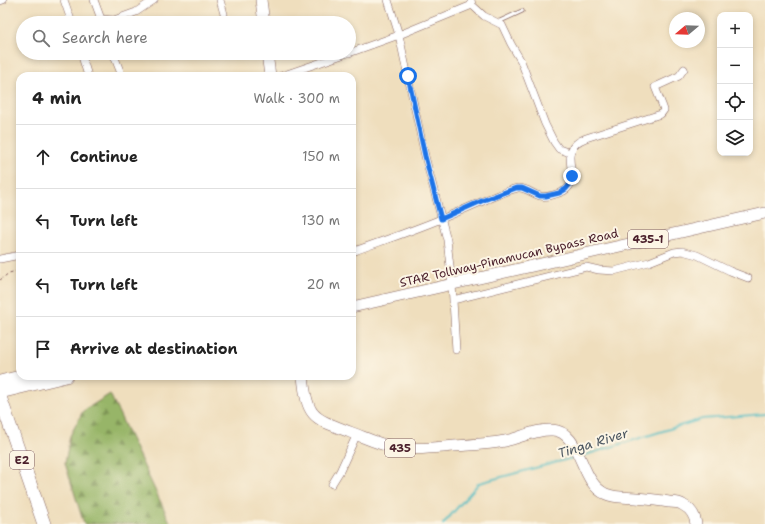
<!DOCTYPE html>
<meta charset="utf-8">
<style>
:root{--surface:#fff;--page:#f6f6f6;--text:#222;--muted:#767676;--line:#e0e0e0}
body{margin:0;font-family:"Shantell Sans",sans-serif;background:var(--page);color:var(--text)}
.controls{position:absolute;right:12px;top:12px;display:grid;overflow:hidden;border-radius:8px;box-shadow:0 2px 6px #0003}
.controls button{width:36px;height:36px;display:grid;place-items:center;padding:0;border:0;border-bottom:1px solid var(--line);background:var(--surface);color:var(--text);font:20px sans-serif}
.compass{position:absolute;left:669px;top:12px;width:36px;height:36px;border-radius:50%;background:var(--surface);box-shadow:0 2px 6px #0003;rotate:251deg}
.stop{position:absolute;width:12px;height:12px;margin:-9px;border:3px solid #1a73e8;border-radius:50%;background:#fff}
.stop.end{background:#1a73e8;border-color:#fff;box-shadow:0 1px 4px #0008}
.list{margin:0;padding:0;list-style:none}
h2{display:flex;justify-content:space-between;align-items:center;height:52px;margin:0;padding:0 16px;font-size:17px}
h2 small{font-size:13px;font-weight:400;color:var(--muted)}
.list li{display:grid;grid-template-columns:26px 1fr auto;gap:12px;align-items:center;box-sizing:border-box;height:64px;padding:0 16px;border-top:1px solid var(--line)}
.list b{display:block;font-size:15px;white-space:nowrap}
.list em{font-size:13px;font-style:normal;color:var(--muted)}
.icon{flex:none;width:22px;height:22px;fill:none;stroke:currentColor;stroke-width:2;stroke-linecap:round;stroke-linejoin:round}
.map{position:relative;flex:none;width:765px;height:524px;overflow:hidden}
.search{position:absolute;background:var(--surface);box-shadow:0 2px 6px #0003;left:16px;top:16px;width:340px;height:44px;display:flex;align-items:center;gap:10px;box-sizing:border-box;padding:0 14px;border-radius:22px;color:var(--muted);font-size:15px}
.panel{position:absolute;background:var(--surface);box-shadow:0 2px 6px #0003;left:16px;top:72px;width:340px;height:308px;border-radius:12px}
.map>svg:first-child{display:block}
.forest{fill:url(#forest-firs);stroke:#706a49}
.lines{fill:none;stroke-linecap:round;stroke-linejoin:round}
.stream{stroke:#4cbbc1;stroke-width:2}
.lane-casing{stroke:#84625e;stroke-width:5}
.street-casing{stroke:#84625e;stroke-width:8}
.primary-casing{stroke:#84625e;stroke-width:12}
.highway-casing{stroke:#84625e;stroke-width:14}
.path{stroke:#84625e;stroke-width:1;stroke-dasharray:3 3;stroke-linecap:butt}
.lane{stroke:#fff;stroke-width:3.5}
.street{stroke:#fff;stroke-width:7}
.primary{stroke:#fff;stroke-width:11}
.highway{stroke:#fff;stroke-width:13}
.route{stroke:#1a73e8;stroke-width:5}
.labels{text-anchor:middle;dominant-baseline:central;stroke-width:4;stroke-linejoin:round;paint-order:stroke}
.shield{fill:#fcf5e5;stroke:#7f5f63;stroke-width:1}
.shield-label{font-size:11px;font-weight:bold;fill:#4a1f2b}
.street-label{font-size:12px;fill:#4a1f2b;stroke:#fcf5e5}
.water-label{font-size:13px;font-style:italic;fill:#4b5660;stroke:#fcf5e5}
</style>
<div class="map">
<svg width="765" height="524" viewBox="0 0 765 524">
<defs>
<pattern id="forest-firs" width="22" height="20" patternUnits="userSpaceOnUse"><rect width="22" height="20" fill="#97b567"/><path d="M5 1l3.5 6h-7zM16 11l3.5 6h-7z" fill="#7d9355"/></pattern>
</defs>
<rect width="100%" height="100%" fill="#fcf5e5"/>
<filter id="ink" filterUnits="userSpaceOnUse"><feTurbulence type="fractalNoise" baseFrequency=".025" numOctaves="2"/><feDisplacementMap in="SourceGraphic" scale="8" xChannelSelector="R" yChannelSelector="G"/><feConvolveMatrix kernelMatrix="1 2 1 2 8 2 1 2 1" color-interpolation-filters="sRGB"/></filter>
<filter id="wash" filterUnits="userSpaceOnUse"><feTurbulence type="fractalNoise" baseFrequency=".012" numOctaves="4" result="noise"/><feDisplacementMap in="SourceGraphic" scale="16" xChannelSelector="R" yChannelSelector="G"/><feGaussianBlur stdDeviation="0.9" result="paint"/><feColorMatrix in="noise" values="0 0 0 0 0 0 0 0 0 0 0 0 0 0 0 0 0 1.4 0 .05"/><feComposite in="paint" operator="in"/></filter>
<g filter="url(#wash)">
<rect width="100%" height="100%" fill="#efdebd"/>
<!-- forest -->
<path class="forest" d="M110,394L171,524H84L65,463L70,436L83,411Z"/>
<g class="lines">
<!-- stream -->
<path class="stream" d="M582,456L702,419L765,414
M443,524L479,483L576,457"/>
</g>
</g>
<g filter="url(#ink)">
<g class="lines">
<defs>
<path id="lane" d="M498,22L522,11"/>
<path id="street" d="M64,0L72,23
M94,0L101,19
M220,0L224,14
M388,0L399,35L425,156L447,240L452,284L456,350
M0,1L3,0
M472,5L484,16L502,25L511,44L521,61L545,124L554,142L559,149L570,153
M102,23L101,19L114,20L136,12L154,0
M81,53L88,76
M113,53L122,76
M349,53L399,35L472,5L471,0
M281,76L348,53
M352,252C382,241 412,231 441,219C461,211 480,202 500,194C506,192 512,189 518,188C526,187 532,194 540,196C547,198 557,194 564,191C586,178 552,151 586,138L661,114L664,110L663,107L655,87L679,76L684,69
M0,259L20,255
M453,300L586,267L599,270L614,271L649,262L674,252L682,251L697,255L730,271L748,278
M332,484L340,471L357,434"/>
<path id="primary" d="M261,0L264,23
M267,53L270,76
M352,307L765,213
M303,376C307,418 313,418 350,432C364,437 378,444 393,447C413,450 433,448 454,446C471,445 488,444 505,441C520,438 536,429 552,430C582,431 579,483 606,494C615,498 626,497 636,498C647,499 658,500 669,502C673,502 679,502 683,505C691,509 695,516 696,524"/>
<path id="highway" d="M0,382L24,376
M0,392L66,376
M0,397L44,524"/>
</defs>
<!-- lane casing -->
<use href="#lane" class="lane-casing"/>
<!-- street casing -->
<use href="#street" class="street-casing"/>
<!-- primary casing -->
<use href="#primary" class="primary-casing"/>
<!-- highway casing -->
<use href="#highway" class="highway-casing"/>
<!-- path -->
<path class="path" d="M0,280L9,273L20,270"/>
<!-- lane -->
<use href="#lane" class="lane"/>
<!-- street -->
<use href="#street" class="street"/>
<!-- primary -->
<use href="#primary" class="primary"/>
<!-- highway -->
<use href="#highway" class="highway"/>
</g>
</g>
<g class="lines" filter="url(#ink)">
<!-- route -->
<path class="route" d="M408,76L425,156L441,219L484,200L516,188H522L540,196H546L559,193L566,189L570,184L572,176"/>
</g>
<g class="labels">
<!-- shield labels -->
<g class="shield">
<rect x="628" y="230" width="40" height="18" rx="3"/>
<rect x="385" y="439" width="30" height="18" rx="3"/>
<rect x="10" y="451" width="24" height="18" rx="3"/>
</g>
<g class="shield-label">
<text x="648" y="239">435-1</text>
<text x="400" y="448">435</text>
<text x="22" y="460">E2</text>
</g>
<!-- street labels -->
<g class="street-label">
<text transform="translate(509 258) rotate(-13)">STAR Tollway-Pinamucan Bypass Road</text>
</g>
<!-- water labels -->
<g class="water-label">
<text transform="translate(593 443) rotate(-17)">Tinga River</text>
</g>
</g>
</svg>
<div class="controls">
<button>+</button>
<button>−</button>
<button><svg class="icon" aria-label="locate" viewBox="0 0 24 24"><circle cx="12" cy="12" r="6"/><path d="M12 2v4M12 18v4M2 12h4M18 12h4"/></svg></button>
<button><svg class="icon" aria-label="layers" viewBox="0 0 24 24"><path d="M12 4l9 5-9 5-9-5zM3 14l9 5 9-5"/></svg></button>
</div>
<svg class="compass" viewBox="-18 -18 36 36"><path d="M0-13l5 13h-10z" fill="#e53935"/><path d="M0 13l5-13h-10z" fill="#767676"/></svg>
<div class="stop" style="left:408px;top:76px"></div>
<div class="stop end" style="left:572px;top:176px"></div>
<div class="search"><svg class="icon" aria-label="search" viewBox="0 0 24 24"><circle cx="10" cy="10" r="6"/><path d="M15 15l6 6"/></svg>Search here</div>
<section class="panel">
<h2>4 min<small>Walk · 300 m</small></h2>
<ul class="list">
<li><svg class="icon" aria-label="ahead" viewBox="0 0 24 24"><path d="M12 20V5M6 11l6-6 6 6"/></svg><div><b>Continue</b></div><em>150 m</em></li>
<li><svg class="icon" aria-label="left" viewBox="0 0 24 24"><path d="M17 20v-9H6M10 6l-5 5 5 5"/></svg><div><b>Turn left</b></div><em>130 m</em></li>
<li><svg class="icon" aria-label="left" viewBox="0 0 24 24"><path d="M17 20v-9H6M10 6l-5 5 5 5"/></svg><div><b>Turn left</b></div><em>20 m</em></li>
<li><svg class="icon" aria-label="arrive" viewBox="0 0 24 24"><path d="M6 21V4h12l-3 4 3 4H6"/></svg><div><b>Arrive at destination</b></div></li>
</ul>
</section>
</div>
